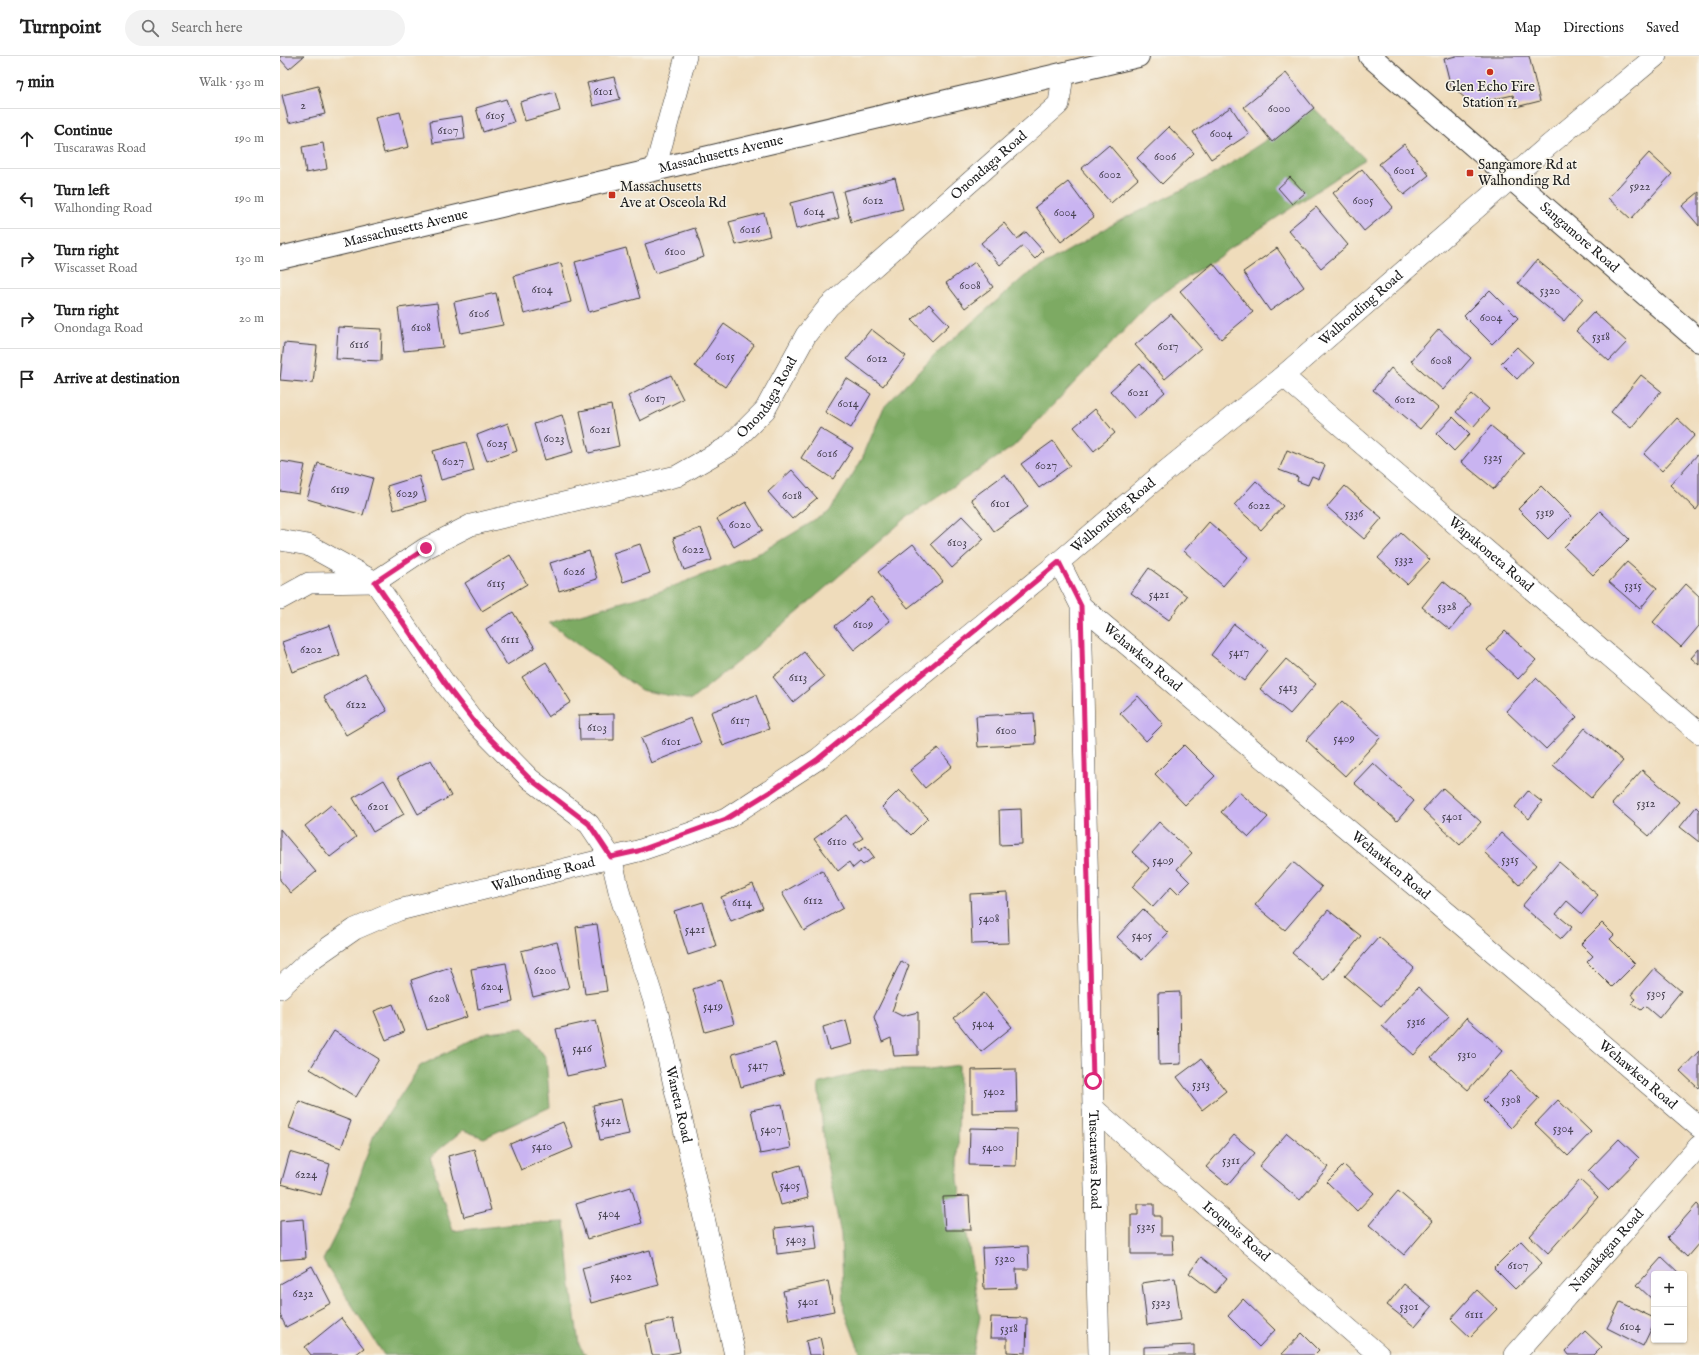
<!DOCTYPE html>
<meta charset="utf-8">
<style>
:root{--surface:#fff;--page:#f2f2f2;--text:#222;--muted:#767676;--line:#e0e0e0}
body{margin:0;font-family:"IM FELL English",serif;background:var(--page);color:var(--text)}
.controls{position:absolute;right:12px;bottom:12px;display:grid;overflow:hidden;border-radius:4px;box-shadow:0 1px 3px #0004}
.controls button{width:36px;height:36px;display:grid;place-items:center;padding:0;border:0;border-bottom:1px solid var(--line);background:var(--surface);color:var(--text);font:20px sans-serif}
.stop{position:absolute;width:12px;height:12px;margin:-9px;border:3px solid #db2777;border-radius:50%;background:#fff}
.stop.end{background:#db2777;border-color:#fff;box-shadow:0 1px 4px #0008}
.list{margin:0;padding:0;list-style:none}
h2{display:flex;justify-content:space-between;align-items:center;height:52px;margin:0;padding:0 16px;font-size:17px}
h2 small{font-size:13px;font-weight:400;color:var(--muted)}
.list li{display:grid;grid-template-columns:26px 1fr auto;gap:12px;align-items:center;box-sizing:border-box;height:60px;padding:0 16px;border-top:1px solid var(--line)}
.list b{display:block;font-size:15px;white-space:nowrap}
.list p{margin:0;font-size:13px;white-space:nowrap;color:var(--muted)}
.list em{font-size:13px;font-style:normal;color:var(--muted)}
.icon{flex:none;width:22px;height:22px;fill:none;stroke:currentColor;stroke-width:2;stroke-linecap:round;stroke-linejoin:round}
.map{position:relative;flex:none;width:1419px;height:1299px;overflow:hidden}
header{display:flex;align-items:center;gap:24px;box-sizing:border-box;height:56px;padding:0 20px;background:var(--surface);border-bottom:1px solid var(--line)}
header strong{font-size:19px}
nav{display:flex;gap:22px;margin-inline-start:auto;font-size:14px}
.search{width:280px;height:36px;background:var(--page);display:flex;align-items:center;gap:10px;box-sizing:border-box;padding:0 14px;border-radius:22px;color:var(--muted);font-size:15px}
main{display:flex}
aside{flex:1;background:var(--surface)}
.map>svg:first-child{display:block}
.forest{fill:#7daa63;stroke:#4c6340}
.building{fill:#c9b4f1}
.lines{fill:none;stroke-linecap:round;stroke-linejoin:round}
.minor-casing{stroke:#3c3934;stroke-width:22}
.tertiary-casing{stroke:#3c3934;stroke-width:24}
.secondary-casing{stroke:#3c3934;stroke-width:24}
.minor{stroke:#fff;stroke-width:21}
.tertiary{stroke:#fff;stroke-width:22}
.secondary{stroke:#fff;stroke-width:22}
.route{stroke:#db2777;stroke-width:5}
.poi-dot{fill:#c8321e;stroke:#f7f3e8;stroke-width:1.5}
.labels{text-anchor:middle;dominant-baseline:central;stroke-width:3;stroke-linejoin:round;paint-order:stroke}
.number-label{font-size:12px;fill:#474251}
.poi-label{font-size:14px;fill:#1c1c1c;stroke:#f7f3e8;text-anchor:start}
.street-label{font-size:14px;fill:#1c1c1c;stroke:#f7f3e8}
</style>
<header>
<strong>Turnpoint</strong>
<div class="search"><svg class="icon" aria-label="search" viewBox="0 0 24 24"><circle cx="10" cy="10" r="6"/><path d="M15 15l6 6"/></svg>Search here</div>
<nav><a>Map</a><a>Directions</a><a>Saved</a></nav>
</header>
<main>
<aside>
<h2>7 min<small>Walk · 530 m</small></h2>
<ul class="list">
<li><svg class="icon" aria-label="ahead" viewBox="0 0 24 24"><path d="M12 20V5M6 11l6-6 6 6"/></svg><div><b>Continue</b><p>Tuscarawas Road</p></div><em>190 m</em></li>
<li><svg class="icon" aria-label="left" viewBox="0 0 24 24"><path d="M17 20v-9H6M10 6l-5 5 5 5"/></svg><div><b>Turn left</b><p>Walhonding Road</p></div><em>190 m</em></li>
<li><svg class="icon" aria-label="right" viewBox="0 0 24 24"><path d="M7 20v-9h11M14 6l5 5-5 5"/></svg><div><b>Turn right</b><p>Wiscasset Road</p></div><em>130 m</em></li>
<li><svg class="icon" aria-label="right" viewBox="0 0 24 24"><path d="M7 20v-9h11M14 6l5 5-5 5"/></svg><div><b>Turn right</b><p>Onondaga Road</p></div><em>20 m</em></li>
<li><svg class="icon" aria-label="arrive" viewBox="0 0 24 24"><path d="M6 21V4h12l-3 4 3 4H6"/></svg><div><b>Arrive at destination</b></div></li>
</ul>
</aside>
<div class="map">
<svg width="1419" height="1299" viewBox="0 0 1419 1299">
<rect width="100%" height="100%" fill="#f7f3e8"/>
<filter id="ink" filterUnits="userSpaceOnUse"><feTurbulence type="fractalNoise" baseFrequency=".025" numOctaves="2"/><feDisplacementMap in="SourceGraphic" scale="8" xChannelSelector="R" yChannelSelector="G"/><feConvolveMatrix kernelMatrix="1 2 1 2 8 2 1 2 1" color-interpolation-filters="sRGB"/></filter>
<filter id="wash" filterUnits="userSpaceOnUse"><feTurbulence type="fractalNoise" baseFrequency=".012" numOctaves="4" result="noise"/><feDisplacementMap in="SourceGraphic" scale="16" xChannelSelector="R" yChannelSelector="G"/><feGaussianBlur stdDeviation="0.9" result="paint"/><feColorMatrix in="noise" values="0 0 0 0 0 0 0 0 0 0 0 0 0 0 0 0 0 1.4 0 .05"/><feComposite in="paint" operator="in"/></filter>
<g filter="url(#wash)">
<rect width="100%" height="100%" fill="#efdcbb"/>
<!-- forest -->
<path class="forest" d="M1034,52L1085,103L873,244L734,390L625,463L494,576L411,644L361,634L269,567L381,535L482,496L549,456L581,405L604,351L656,298L745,220L837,166L938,116Z
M244,972L266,1002L270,1051L204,1082L183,1074L150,1101L173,1175L237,1168L285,1166L291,1230L299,1289L306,1299H104L43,1204L70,1150L93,1081L140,1010L207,976Z
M679,1009L678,1123L700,1261L693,1299H581L564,1254L561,1179L546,1103L538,1028L587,1014H643Z"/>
<g id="blocks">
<!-- building -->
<path class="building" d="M0,0H24L9,13L0,3Z
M1176,0H1249L1260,45L1236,51L1233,39L1192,48L1179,37L1177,29L1171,31L1164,3Z
M1006,17L1034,52L992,86L964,51Z
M334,21L340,43L313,50L307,27Z
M38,30L45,58L9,67L2,39Z
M275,36L280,55L245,65L240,46Z
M226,43L234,66L203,76L196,52Z
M951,51L969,78L931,103L913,76Z
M120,56L129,91L104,97L95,62Z
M182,60L185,83L153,87L150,65Z
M889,71L914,97L882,128L857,102Z
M43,87L47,113L26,117L22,91Z
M1124,88L1149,119L1124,139L1099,108Z
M829,89L858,123L831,147L801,113Z
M1369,97L1392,118L1351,163L1328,142Z
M1082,113L1113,151L1084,175L1053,137Z
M1010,121L1025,137L1012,148L998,132Z
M615,122L623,153L571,166L563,135Z
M788,126L814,161L781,186L755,151Z
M552,136L559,162L516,173L510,147Z
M1419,136V170L1402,150Z
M1036,151L1068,189L1041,212L1008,174Z
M484,157L490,180L456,189L449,166Z
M724,167L737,183L746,176L763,195L755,203L743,190L720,209L701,187Z
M415,172L424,201L375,217L365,188Z
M346,192L360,242L309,256L295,206Z
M997,192L1024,231L990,255L963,216Z
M1257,204L1303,242L1284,265L1238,227Z
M695,206L713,231L685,252L666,227Z
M281,207L291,246L244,258L234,220Z
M933,207L973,256L941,283L900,235Z
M1210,234L1238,262L1212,288L1184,260Z
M216,237L223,269L181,277L174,246Z
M157,247L163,291L124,295L118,252Z
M649,248L669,269L652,285L632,264Z
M1314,256L1347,286L1329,305L1296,275Z
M891,258L921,292L885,323L855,289Z
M444,268L474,289L445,331L415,310Z
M58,271L102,273L101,305L56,303Z
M591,273L626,300L603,330L567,303Z
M1159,273L1191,302L1163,334L1131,305Z
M4,287L37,290L33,327L0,324Z
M1237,291L1253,306L1237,323L1221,307Z
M860,308L885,336L855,363L830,335Z
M1111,312L1158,352L1140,373L1093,334Z
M391,319L403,343L360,365L348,340Z
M1361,319L1381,335L1351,372L1331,356Z
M566,322L591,338L571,372L545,356Z
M1192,338L1209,353L1193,371L1176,356Z
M331,349L339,390L309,397L300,355Z
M815,353L835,377L814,395L794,371Z
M282,359L293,396L265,404L254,368Z
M1173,361L1190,378L1174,395L1157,378Z
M1397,362L1415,379L1382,415L1364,398Z
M228,367L237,395L207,405L197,379Z
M1211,370L1244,397L1214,433L1181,406Z
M540,372L573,392L553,423L521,402Z
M773,385L790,410L759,432L741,408Z
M186,386L194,415L161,424L153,395Z
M1007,394L1045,409L1039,423L1032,420L1028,429L1017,425L1018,421L999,414Z
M1419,397V450L1416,454L1390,429Z
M0,405L25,409L19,438L0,435Z
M38,407L93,422L83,459L27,443Z
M512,414L537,442L512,463L488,436Z
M725,418L748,451L714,475L691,443Z
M139,420L146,445L114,454L107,430Z
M976,425L1003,450L981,474L954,449Z
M1065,430L1102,462L1084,483L1047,451Z
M1261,430L1291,460L1268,483L1238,453Z
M466,446L483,474L454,491L437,463Z
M1320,455L1349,483L1313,519L1284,491Z
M682,460L704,483L672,512L651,488Z
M929,466L968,501L943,530L904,495Z
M421,472L432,504L404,514L393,482Z
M1121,477L1150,504L1127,528L1098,502Z
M360,488L370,517L343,526L333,497Z
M633,488L663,525L628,552L598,516Z
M309,495L317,523L279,535L270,507Z
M230,499L247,528L202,555L185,527Z
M1347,506L1377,532L1360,553L1329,526Z
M869,512L907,540L889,564L851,537Z
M1163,525L1191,548L1170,574L1142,551Z
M1406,528L1419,540V570L1401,591L1373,566Z
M591,541L610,565L574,594L555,570Z
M233,556L255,592L227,609L206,573Z
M954,568L988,594L964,625L931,599Z
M50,569L60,599L12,616L2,586Z
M1225,575L1256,604L1238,623L1207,594Z
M1419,593V609L1411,602Z
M524,596L544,621L513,646L493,621Z
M1006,603L1036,628L1010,658L980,633Z
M266,606L291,646L268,661L242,621Z
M85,617L107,655L66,679L44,641Z
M1256,622L1297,661L1266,693L1226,655Z
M476,639L489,673L443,690L431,656Z
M858,640L883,668L866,685L840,657Z
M1062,645L1101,681L1065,720L1026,684Z
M754,657L756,688L698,691L696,660Z
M334,658V684H300L299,659Z
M411,662L421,687L371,707L361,682Z
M1305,672L1343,705L1311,742L1273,709Z
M904,689L935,720L905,749L875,718Z
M658,692L672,710L645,732L630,714Z
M151,704L171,740L138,758L118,721Z
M1093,707L1134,745L1117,765L1074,727Z
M1362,714L1399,746L1369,780L1332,748Z
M104,724L124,758L93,776L73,742Z
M1163,732L1201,766L1180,789L1143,754Z
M619,734L648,762L631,779L602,751Z
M1248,735L1262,746L1249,763L1235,751Z
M959,736L988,761L969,781L941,756Z
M51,749L76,781L50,801L25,770Z
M1416,751L1419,754V786L1400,771Z
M741,753L742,788L720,789L719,754Z
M566,759L583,782L574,788L579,795L586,790L594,801L583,809L580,806L573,812L569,806L558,815L534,783Z
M879,766L912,797L897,813L910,826L898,838L891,831L873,851L852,831L869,812L852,796Z
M0,773L36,816L11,837L0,824Z
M1221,777L1256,809L1239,829L1204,796Z
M1013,806L1042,831L1005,874L975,849Z
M1279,806L1318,839L1302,858L1287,845L1276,858L1292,871L1281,883L1242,850Z
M542,814L563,852L524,875L502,837Z
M473,828L483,852L451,865L441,841Z
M727,836L729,887L692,888L690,838Z
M423,846L436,890L408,899L394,855Z
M863,853L888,877L862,904L837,881Z
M1048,854L1081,880L1044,924L1012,897Z
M1322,867L1334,879L1330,883L1355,908L1332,931L1307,906L1313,900L1301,888Z
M317,868L327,935L305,938L296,871Z
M1099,881L1134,912L1101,950L1065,920Z
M277,886L289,932L253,941L241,895Z
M621,905L629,909L612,955L622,960L638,956V999L614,1000L611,982L602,986L594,961Z
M226,907L233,946L198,953L191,913Z
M170,911L187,961L147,974L131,924Z
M1374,912L1401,935L1379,962L1365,950L1361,954L1352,947L1356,943L1351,939Z
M441,924L454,968L425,976L413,933Z
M1138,931L1169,960L1134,999L1102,970Z
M900,936L901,1008L879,1009L878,937Z
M704,937L732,971L701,996L674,962Z
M113,948L124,976L106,984L94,955Z
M1186,962L1223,994L1188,1034L1151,1002Z
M316,964L327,1011L287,1020L276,973Z
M566,964L572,988L549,994L543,971Z
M54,975L99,1003L76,1041L30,1013Z
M495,986L504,1019L461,1031L452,998Z
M1419,995V1030L1418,1032L1400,1015Z
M921,1003L946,1035L922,1054L897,1021Z
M736,1013L737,1056L692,1057V1014Z
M1231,1015L1259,1042L1231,1072L1203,1044Z
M341,1043L349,1078L320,1084L313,1049Z
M1278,1044L1311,1076L1288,1100L1255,1068Z
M19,1045L71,1065L61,1092L9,1072Z
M502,1048L511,1092L480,1098L471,1054Z
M283,1066L293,1092L241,1114L230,1088Z
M690,1072L737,1073L736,1110L689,1109Z
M1007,1077L1048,1111L1020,1144L979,1110Z
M954,1079L975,1097L948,1129L926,1111Z
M1339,1083L1359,1102L1328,1134L1308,1115Z
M194,1093L211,1154L184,1161L168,1100Z
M10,1096L50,1108L41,1139L1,1128Z
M520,1109L528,1142L501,1149L492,1117Z
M1064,1109L1094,1137L1077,1155L1047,1126Z
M1300,1124L1318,1141L1268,1197L1250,1180Z
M351,1131L362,1167L307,1183L296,1148Z
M1118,1135L1153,1165L1124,1199L1089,1169Z
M689,1140L691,1174H665L663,1141Z
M858,1148H874V1160H881V1180H892L893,1198H851V1159H858Z
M1417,1148L1419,1150V1187L1407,1201L1387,1182Z
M23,1163L26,1202L0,1204V1165Z
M534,1168L537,1193L497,1198L495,1172Z
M1241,1185L1262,1207L1235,1233L1214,1212Z
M748,1190L749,1213H736L737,1232L704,1233L702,1192Z
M370,1194L379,1229L311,1247L302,1212Z
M921,1201L947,1222L935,1237L909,1217Z
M1382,1201L1400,1218H1374V1245L1357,1229Z
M32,1210L51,1247L6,1271L0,1259V1228Z
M895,1222L901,1264L867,1269L862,1227Z
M548,1225L554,1255L509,1264L503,1235Z
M1124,1228L1152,1251L1135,1271L1107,1249Z
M1197,1234L1217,1253L1190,1281L1171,1263Z
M963,1243L995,1274L979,1291L948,1260Z
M1340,1246L1374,1262V1267L1363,1290L1327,1272Z
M711,1261L747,1262L746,1297L727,1296V1282H710Z
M61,1262L84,1292L75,1299H31L25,1291Z
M393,1263L400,1296L384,1299H372L366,1269Z
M1305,1275L1322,1291L1314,1299H1289L1286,1295Z
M1022,1277L1039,1294L1034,1299H1001Z
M540,1281L544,1299H529L526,1285Z
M914,1289V1299H864V1291Z"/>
</g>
</g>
<g filter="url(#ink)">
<use href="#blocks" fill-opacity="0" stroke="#3c3934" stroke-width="1"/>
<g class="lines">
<defs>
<g id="minor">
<path d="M375,113L406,0"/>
<path id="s1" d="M1003,320L1419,677"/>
<path id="s2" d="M0,484L28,489L95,526L166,629L196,668L250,723L309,768L331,801L340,839L378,958L455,1299"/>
<path id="s3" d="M779,506L801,550L819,1299"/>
<path id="s4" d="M0,543L29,527L95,526L146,492L191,469L397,420L449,390L485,354L526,279L549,250L779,48L783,18"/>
<path id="s5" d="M801,550L1177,865L1419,1071"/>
<path id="s6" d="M0,932L29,905L75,873L119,854L358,795L411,777L446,763L538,703L779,506L876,423L1003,320L1268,90L1376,0"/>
<path id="s7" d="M813,1052L1099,1299"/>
<path id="s8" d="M1235,1299L1419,1090"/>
</g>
<g id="tertiary">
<path id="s9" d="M1090,0L1419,285"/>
</g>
<g id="secondary">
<path id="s10" d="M0,202L858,0"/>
</g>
</defs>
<!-- minor casing -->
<use href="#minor" class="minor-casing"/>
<!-- tertiary casing -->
<use href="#tertiary" class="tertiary-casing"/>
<!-- secondary casing -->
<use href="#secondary" class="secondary-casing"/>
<!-- minor -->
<use href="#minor" class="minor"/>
<!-- tertiary -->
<use href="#tertiary" class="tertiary"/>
<!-- secondary -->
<use href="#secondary" class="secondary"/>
</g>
</g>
<g class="lines" filter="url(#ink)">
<!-- route -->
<path class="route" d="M146,492L95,526L166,629L196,668L250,723L309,768L331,801L358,795L446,763L490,736L538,703L779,506L801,550L813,1025"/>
</g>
<!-- markers -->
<g class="poi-dot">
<circle cx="1210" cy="16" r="4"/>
<rect x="1186" y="113" width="8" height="8" rx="2"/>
<rect x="328" y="135" width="8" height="8" rx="2"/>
</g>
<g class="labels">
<!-- number labels -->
<g class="number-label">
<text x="323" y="35">6101</text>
<text x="23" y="49">2</text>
<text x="999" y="52">6000</text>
<text x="215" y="59">6105</text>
<text x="168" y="74">6107</text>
<text x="941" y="77">6004</text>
<text x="885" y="100">6006</text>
<text x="1124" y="114">6001</text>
<text x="830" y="118">6002</text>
<text x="1360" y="130">5922</text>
<text x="593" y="144">6012</text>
<text x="1083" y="144">6005</text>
<text x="534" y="155">6014</text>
<text x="785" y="156">6004</text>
<text x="470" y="173">6016</text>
<text x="395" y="195">6100</text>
<text x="690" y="229">6008</text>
<text x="262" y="233">6104</text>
<text x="1270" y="234">5320</text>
<text x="199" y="257">6106</text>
<text x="1211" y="261">6004</text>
<text x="141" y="271">6108</text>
<text x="1321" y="280">5318</text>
<text x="79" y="288">6116</text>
<text x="888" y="290">6017</text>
<text x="445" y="300">6015</text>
<text x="597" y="302">6012</text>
<text x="1161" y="304">6008</text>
<text x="858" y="336">6021</text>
<text x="375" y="342">6017</text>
<text x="1125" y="343">6012</text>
<text x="568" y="347">6014</text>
<text x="320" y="373">6021</text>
<text x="274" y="382">6023</text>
<text x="217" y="387">6025</text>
<text x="547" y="397">6016</text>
<text x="1213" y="401">5325</text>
<text x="173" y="405">6027</text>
<text x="766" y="409">6027</text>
<text x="60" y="433">6119</text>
<text x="127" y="437">6029</text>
<text x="512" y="439">6018</text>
<text x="720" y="447">6101</text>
<text x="979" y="449">6022</text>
<text x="1265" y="456">5319</text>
<text x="1074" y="457">5336</text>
<text x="460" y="468">6020</text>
<text x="677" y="486">6103</text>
<text x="413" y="493">6022</text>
<text x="1124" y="503">5332</text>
<text x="294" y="515">6026</text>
<text x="216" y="527">6115</text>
<text x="1353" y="529">5315</text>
<text x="879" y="538">5421</text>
<text x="1167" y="550">5328</text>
<text x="583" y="568">6109</text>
<text x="230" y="583">6111</text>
<text x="31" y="593">6202</text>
<text x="959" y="596">5417</text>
<text x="518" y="621">6113</text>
<text x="1008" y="631">5413</text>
<text x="76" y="648">6122</text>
<text x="460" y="664">6117</text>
<text x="317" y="671">6103</text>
<text x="726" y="674">6100</text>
<text x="1064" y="682">5409</text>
<text x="391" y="685">6101</text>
<text x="1366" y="747">5312</text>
<text x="98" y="750">6201</text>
<text x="1172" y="760">5401</text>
<text x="557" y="785">6110</text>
<text x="1230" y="803">5315</text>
<text x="883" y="804">5409</text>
<text x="533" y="844">6112</text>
<text x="462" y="846">6114</text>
<text x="709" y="862">5408</text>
<text x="415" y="873">5421</text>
<text x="862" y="879">5405</text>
<text x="265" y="914">6200</text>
<text x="212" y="930">6204</text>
<text x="1376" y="937">5305</text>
<text x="159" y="942">6208</text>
<text x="433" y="950">5419</text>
<text x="1136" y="965">5316</text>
<text x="703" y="967">5404</text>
<text x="302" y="992">5416</text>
<text x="1187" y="998">5310</text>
<text x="478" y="1009">5417</text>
<text x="921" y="1028">5313</text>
<text x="714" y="1035">5402</text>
<text x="1231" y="1043">5308</text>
<text x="331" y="1064">5412</text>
<text x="1283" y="1072">5304</text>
<text x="491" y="1073">5407</text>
<text x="262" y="1090">5410</text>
<text x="713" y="1091">5400</text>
<text x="951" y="1104">5311</text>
<text x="26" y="1118">6224</text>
<text x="510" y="1129">5405</text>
<text x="329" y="1157">5404</text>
<text x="866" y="1170">5325</text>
<text x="516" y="1183">5403</text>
<text x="725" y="1202">5320</text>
<text x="1238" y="1209">6107</text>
<text x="341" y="1220">5402</text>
<text x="23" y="1237">6232</text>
<text x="528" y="1245">5401</text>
<text x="881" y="1246">5323</text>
<text x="1129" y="1250">5301</text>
<text x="1194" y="1258">6111</text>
<text x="1350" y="1270">6104</text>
<text x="729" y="1272">5318</text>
</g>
<!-- poi labels -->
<g class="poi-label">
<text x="1210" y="31" text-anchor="middle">Glen Echo Fire<tspan x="1210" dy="16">Station 11</tspan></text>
<text x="1198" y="109">Sangamore Rd at<tspan x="1198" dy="16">Walhonding Rd</tspan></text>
<text x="340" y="131">Massachusetts<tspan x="340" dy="16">Ave at Osceola Rd</tspan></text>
</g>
<!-- street labels -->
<g class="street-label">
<text stroke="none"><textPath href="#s10" startOffset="453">Massachusetts Avenue</textPath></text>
<text stroke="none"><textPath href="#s4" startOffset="869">Onondaga Road</textPath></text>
<text stroke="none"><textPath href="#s10" startOffset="129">Massachusetts Avenue</textPath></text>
<text stroke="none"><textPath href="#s9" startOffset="277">Sangamore Road</textPath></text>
<text stroke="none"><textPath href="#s6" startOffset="1299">Walhonding Road</textPath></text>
<text stroke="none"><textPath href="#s4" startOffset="545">Onondaga Road</textPath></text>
<text stroke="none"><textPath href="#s6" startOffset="976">Walhonding Road</textPath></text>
<text stroke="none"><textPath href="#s1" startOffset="274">Wapakoneta Road</textPath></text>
<text stroke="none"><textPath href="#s5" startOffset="80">Wehawken Road</textPath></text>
<text stroke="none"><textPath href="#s5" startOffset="404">Wehawken Road</textPath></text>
<text stroke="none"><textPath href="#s6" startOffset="292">Walhonding Road</textPath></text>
<text stroke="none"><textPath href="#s5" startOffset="728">Wehawken Road</textPath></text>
<text stroke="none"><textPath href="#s2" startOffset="727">Waneta Road</textPath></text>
<text stroke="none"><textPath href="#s3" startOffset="603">Tuscarawas Road</textPath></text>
<text stroke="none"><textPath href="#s7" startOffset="189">Iroquois Road</textPath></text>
<text stroke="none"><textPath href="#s8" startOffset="139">Namakagan Road</textPath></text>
</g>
</g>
</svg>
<div class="controls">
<button>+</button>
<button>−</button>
</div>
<div class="stop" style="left:813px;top:1025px"></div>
<div class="stop end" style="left:146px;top:492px"></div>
</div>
</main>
